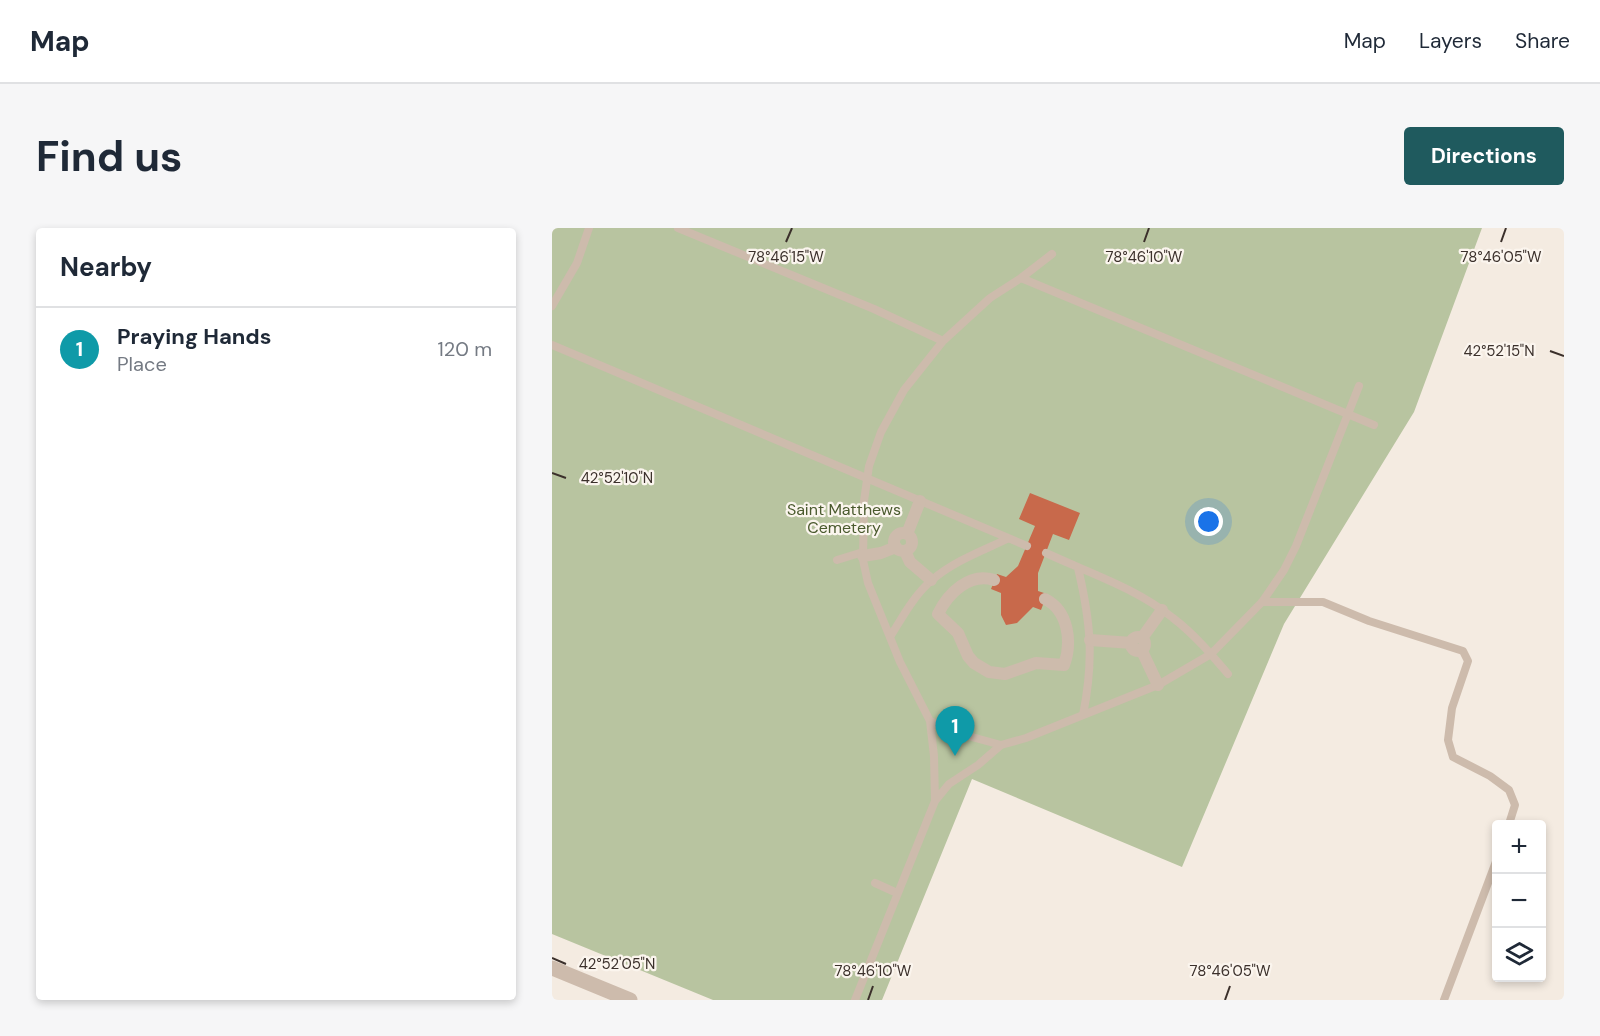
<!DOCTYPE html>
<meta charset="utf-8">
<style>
:root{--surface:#fff;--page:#f6f6f7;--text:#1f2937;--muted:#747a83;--line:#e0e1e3;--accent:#1f5a5e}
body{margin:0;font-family:"DM Sans",sans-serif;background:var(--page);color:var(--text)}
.controls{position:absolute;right:18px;bottom:18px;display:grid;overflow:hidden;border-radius:6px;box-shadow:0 3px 9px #0003}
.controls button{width:54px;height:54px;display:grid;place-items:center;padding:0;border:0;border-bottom:2px solid var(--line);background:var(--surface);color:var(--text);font:30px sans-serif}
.you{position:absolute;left:657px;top:294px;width:21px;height:21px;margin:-15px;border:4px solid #fff;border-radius:50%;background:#1a73e8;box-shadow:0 0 0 9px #1a73e833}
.badge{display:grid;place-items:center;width:39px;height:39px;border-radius:50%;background:var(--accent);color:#fff;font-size:20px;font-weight:700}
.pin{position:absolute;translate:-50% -50px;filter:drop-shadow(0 2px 3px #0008)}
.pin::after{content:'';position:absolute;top:32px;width:21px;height:18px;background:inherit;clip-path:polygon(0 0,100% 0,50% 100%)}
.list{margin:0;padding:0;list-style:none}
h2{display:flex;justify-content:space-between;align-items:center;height:78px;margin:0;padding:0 24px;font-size:26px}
h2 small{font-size:20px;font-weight:400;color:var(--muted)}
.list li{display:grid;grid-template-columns:39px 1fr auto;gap:18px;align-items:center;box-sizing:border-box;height:84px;padding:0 24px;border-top:2px solid var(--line)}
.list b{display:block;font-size:22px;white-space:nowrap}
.list p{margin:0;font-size:20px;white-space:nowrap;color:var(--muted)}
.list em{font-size:20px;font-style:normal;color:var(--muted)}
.icon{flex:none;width:33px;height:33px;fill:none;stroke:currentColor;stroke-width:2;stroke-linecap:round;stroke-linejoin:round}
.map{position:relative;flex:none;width:1012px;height:772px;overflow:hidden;border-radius:6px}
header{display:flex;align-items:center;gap:36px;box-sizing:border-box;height:84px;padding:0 30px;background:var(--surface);border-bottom:2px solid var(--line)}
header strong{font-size:28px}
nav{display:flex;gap:33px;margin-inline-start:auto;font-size:21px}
.intro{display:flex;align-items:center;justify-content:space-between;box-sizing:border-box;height:144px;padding:0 36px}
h1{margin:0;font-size:42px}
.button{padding:15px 27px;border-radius:6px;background:var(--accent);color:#fff;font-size:21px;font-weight:700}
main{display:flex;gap:36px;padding:0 36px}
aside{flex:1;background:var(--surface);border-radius:6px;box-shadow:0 3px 9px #0003}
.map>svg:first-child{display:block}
.green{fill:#b8c4a0}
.building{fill:#c8694b}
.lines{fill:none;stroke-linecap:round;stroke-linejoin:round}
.service{stroke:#cdbbac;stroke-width:8}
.pedestrian{stroke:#cdbbac;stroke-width:12}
.minor{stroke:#cdbbac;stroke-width:15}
.ticks{fill:none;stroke:#3b302b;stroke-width:2}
.labels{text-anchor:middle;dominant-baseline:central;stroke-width:4.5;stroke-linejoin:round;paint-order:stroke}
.park-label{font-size:16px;fill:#4a5a2e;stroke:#fbf5ee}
.ticks-label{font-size:15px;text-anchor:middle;fill:#3b302b;stroke:#fbf5ee;stroke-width:4.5;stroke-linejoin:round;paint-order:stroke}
</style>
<header>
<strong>Map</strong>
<nav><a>Map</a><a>Layers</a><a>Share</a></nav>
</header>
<div class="intro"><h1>Find us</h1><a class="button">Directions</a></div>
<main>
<aside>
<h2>Nearby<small></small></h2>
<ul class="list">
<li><span class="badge" style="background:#0f9aa8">1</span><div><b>Praying Hands</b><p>Place</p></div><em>120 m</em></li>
</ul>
</aside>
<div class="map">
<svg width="1012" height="772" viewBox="0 0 1012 772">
<rect width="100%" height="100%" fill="#f4ebe1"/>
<!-- green -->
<path class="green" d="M0,0H930L862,184L732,396L630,639L420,551L330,772H161L0,706Z"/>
<!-- building -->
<path class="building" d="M478,265L528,285L517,312L501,306L486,345V363L495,366L489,382L481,379L465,395L454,397L449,387V365L439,361L445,346L454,349L466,338L483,298L467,291Z"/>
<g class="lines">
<!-- service -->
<path class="service" d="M126,0L322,81L391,113
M469,50L822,197
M0,78L25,35L37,0
M0,117L475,318
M494,325C537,345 584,360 621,390C642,406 659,426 676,446
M285,332L311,324
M526,340C539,395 542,432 531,487
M710,374H771L817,393L911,423L916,433L900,480L896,512L901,529L938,548L957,562L963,577L957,596
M338,409C350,390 362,367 380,352C402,333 430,323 455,311
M378,493L409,506L449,517
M383,573L382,528L378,493L348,434L316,355L311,332L312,273L317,238L329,204L352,162L391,113L438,70L469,50L500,26
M323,655L345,665
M303,772L383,573L397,556L426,537L449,517L474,510L606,457L659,426L710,374L732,342L744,318L807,158
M892,772L945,631"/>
<!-- pedestrian -->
<path class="pedestrian" d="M342 314a9 9 0 1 1 18 0a9 9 0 1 1-18 0Z
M355,306L368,273
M353,323L358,334L379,352
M311,328L329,325L344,319
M442,352C418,344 396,365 386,386L406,405L416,428L422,435L437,444L453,446L484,435L512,437C520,415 517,383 493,371
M579 416a7 7 0 1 1 14 0a7 7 0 1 1-14 0Z
M590,410L610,382
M538,412L580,415
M589,421L606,457"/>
<!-- minor -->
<path class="minor" d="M0,740L78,772"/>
</g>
<!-- ticks -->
<path class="ticks" d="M234,14L240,0M592,14L597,0M949,14L954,0M998,123L1012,128M0,245L14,250M0,730L14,736M316,772L321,758M673,772L678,758"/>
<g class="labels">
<!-- park labels -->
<g class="park-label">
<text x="292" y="281">Saint Matthews<tspan x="292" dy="18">Cemetery</tspan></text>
</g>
</g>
<g class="ticks-label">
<text x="592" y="34">78°46'10"W</text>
<text x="949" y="34">78°46'05"W</text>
<text x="234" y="34">78°46'15"W</text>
<text x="947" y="128">42°52'15"N</text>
<text x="65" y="255">42°52'10"N</text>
<text x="65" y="741">42°52'05"N</text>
<text x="321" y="748">78°46'10"W</text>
<text x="678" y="748">78°46'05"W</text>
</g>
</svg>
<div class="controls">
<button>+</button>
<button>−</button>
<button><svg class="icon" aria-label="layers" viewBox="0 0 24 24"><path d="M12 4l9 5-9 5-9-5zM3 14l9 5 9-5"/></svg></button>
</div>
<div class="you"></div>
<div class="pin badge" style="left:403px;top:528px;background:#0f9aa8">1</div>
</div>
</main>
